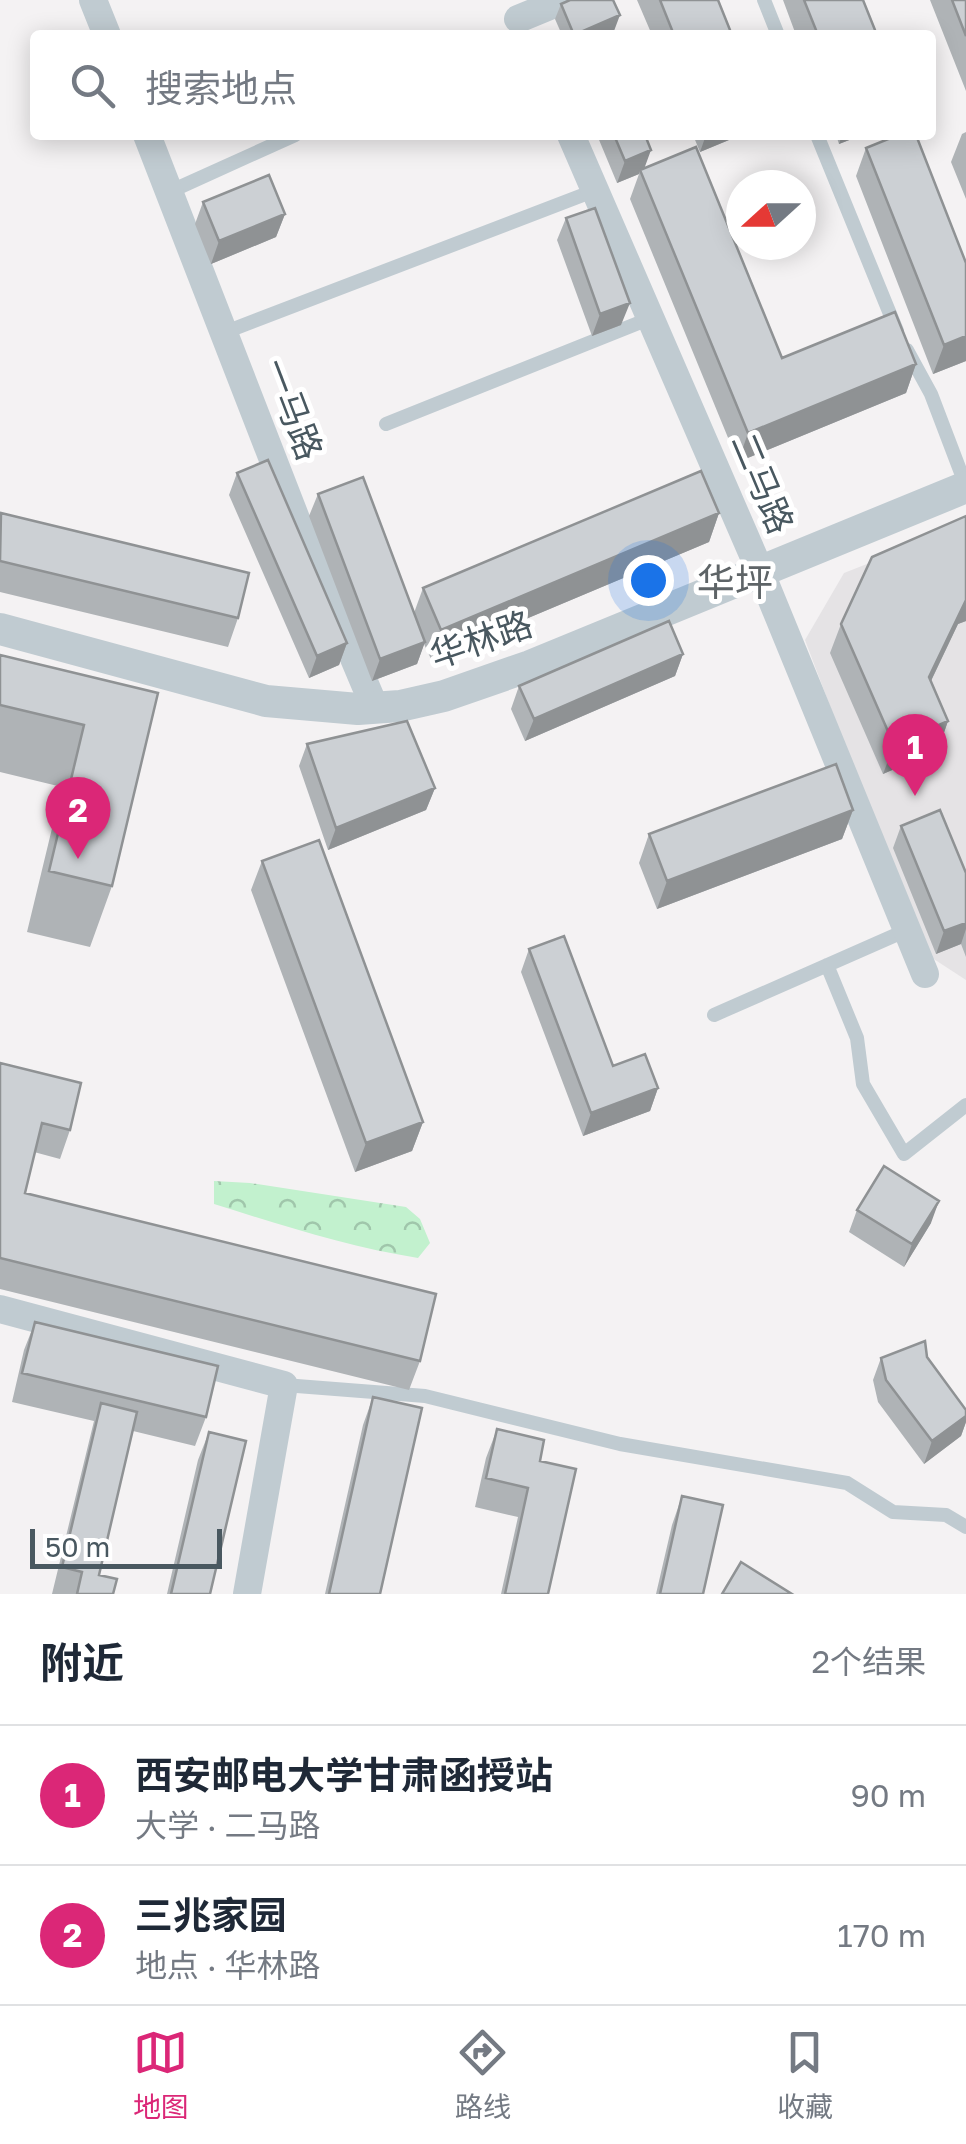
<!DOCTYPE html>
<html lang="zh">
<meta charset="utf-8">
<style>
:root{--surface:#fff;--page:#f6f6f7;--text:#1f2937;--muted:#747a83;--line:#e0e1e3;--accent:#db2777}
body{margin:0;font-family:"Golos Text","Noto Sans SC",sans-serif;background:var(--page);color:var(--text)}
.compass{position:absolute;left:726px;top:170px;width:90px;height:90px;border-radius:50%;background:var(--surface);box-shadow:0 5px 25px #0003;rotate:249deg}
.scale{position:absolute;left:30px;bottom:25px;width:192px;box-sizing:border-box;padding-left:10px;border:5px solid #495860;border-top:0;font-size:28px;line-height:35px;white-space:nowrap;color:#495860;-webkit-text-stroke:8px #fff;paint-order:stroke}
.you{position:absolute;left:648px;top:580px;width:35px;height:35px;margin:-25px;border:8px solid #fff;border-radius:50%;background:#1a73e8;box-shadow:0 0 0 15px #1a73e833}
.badge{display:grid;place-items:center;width:65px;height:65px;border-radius:50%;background:var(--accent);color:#fff;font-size:32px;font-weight:700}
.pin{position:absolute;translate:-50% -82px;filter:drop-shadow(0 2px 5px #0008)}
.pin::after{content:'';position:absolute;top:52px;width:35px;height:30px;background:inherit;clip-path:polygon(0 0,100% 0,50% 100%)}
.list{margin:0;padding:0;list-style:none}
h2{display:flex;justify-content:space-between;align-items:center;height:130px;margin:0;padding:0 40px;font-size:42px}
h2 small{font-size:32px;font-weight:400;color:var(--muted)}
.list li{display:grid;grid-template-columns:65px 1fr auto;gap:30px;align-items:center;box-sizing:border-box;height:140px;padding:0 40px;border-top:2px solid var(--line)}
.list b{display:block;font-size:38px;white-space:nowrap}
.list p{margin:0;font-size:32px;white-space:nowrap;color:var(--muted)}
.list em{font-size:32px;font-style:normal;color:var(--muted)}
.icon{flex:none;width:55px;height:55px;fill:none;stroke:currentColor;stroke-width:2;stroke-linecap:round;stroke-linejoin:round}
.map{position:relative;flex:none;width:966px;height:1594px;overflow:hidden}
.search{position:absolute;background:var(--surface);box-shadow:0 5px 25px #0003;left:30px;right:30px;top:30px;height:110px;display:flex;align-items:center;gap:25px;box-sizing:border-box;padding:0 35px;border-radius:10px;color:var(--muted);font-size:38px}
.sheet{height:410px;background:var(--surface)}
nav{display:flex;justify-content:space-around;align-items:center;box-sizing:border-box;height:140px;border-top:2px solid var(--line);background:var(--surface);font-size:28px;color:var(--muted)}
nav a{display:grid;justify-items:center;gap:5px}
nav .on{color:var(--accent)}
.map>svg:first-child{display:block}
.education{fill:#e5e3e5}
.forest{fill:url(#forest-crowns)}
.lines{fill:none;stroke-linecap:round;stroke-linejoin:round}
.service{stroke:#c0cbd1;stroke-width:14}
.minor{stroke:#c0cbd1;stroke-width:28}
.tertiary{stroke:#c0cbd1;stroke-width:32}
.wall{fill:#afb3b6}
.shaded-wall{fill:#8f9294}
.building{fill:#ccd0d4;stroke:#8f9294;stroke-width:2.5}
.labels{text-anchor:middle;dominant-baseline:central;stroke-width:10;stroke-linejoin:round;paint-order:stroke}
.street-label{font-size:35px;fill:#495860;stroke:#fff}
.neighbourhood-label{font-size:38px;fill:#5e6467;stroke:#fff}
</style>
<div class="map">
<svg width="966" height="1594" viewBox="0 0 966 1594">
<defs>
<pattern id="forest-crowns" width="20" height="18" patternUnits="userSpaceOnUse" patternTransform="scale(2.5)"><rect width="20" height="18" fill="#c2f1ce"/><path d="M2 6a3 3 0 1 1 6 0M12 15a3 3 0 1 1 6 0" fill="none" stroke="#a0c6ab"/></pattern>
</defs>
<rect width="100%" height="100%" fill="#f4f2f3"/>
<!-- education -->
<path class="education" d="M966,525V980L923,952L805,640L844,573Z"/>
<!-- forest -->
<path class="forest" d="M214,1181L250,1183L406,1207L420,1219L430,1243L418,1258C349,1247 281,1225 214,1204Z"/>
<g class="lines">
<!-- service -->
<path class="service" d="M764,0L778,35
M817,135L897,331
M169,192L295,135
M223,333L596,190
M907,350L931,394L966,486
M386,424L651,318
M827,965L857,1038L863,1084L904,1154L966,1105
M714,1015L907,930
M284,1385L425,1396L620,1444L847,1483L893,1512L946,1515L966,1527"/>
<!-- minor -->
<path class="minor" d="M93,0L107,35
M518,19L564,0
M147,135L305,542L375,708
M571,135L760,571L925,974
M0,1309L284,1385L247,1594"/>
<!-- tertiary -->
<path class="tertiary" d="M0,629L266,701L358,709L400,706L444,696L530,666L966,487"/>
</g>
<!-- wall -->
<path class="wall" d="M637,0H718L732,35H652Z
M783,0H863L877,35H796Z
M930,0H966V91Z
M561,4L614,31L604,35H562L555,19Z
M966,132V199L951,162L962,134Z
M597,135H645L644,168L782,358L916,364L906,393L738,462L630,199L639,174L617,183Z
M693,135H741L700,152Z
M836,135H862L839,144Z
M866,148L966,361L933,374L856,176Z
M203,202L285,214L276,237L211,264L195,224Z
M566,218L621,325L592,336L557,240Z
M237,473L347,643L339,665L309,678L229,495Z
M318,494L414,613L423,588L719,513L709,542L431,659L424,644L417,664L372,681L309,516Z
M0,515L238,618L228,647L0,592Z
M966,516V621L958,624L931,681L948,721L938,750L883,774L830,653L841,624Z
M683,654L675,676L525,741L511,709L519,686Z
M0,655L158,693L112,886L90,947L27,932L62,787L0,772Z
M307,744L435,788L426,810L328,850L299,766Z
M853,810L842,839L657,909L639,863L649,834Z
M901,826L966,873V957L961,944L936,954L893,848Z
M262,861L423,1122L412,1151L355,1172L251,890Z
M529,949L613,1066L658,1088L650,1111L583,1136L521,972Z
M0,1063L70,1130L60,1159L34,1152L25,1193L420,1361L409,1390L0,1289Z
M857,1210L931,1223L904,1267L849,1232Z
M35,1322L206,1417L195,1446L133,1431L99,1575L113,1594H52L94,1421L12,1402L24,1350Z
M927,1357L966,1410V1422L961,1436L924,1464L878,1402L873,1380L881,1358Z
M373,1397L380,1594H325L363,1425Z
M497,1429L540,1461L548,1594H501L518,1517L475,1507L486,1458Z
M209,1432L210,1594H167L198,1460Z
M682,1496L703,1594H656L672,1525Z"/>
<!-- shaded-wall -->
<path class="shaded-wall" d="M620,15L614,31L604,35H574Z
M706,135H741L700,152Z
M842,135H862L839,144Z
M651,150L643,172L640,170L639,174L617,183L625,161Z
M285,214L276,237L211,264L219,241Z
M630,303L621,325L592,336L600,314Z
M966,336V361L933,374L944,345Z
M916,364L906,393L738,462L748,433Z
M719,513L709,542L431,659L441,630Z
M966,600V621L958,624L919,706L929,677Z
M425,642L417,664L372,681L380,659Z
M347,643L339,665L309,678L317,656Z
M683,654L675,676L525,741L534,719Z
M948,721L938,750L883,774L894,745Z
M435,788L426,810L328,850L336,828Z
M853,810L842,839L657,909L667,881Z
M966,923V929L961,944L936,954L944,931Z
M658,1088L650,1111L583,1136L591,1113Z
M423,1122L412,1151L355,1172L366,1143Z
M939,1201L931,1223L904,1267L912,1244Z
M966,1416V1422L961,1436L924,1464L932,1441Z"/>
<!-- building -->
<path class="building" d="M570,0H613L620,15L574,35L561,4Z
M660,0H718L732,35H674Z
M804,0H863L877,35H818Z
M952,0H966V36Z
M614,135H645L651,150L625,161Z
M898,135H916L966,263V336L944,345L866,148Z
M696,147L782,358L895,312L916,364L748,433L640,170Z
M269,175L285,214L219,241L203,202Z
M595,208L630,303L600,314L566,218Z
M268,460L347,643L317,656L237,473Z
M701,471L719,513L441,630L423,588Z
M363,477L425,642L380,659L318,494Z
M1,513L249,573L238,618L0,561Z
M966,516V600L929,677L948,721L894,745L841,624L872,557Z
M669,621L683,654L534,719L519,686Z
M0,655L158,693L112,886L49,871L84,725L0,705Z
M407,721L435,788L336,828L307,744Z
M836,764L853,810L667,881L649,834Z
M940,810L966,873V923L944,931L901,826Z
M319,840L423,1122L366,1143L262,861Z
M564,936L613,1066L645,1054L658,1088L591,1113L529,949Z
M0,1063L81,1083L70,1130L42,1123L25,1193L436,1294L420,1361L0,1258Z
M884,1166L939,1201L912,1244L857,1210Z
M35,1322L218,1366L206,1417L22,1373Z
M925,1341L927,1357L966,1410V1416L932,1441L886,1380L881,1358Z
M373,1397L422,1408L380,1594H329Z
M101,1403L137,1412L99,1575L117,1579L113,1594H77L82,1572L62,1567Z
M497,1429L544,1440L540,1461L576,1469L548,1594H505L528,1488L486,1478Z
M209,1432L246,1441L210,1594H171Z
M682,1496L723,1505L703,1594H660Z
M741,1562L792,1594H722Z"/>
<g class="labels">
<!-- street labels -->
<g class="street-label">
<text transform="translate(293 409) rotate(69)">一马路</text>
<text transform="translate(763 483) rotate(67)">二马路</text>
<text transform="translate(481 639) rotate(-19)">华林路</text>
</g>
<!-- neighbourhood labels -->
<g class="neighbourhood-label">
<text x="735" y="581">华坪</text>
</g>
</g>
</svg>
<svg class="compass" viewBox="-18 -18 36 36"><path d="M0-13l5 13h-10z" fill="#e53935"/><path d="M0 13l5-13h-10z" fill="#747a83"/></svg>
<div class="scale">50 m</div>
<div class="you"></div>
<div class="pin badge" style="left:915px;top:796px">1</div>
<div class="pin badge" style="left:78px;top:859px">2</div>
<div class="search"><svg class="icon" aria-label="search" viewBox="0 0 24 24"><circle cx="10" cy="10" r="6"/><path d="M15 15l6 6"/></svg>搜索地点</div>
</div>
<section class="sheet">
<h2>附近<small>2个结果</small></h2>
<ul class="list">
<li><span class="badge">1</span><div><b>西安邮电大学甘肃函授站</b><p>大学 · 二马路</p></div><em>90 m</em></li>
<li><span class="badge">2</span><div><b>三兆家园</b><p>地点 · 华林路</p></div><em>170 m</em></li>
</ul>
</section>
<nav>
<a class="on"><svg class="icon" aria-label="map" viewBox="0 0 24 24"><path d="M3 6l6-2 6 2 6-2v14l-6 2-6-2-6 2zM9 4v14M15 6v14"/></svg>地图</a>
<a><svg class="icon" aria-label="directions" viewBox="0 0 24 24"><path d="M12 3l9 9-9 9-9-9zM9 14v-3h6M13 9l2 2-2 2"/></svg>路线</a>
<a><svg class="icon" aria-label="saved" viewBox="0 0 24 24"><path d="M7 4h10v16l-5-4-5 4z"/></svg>收藏</a>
</nav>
